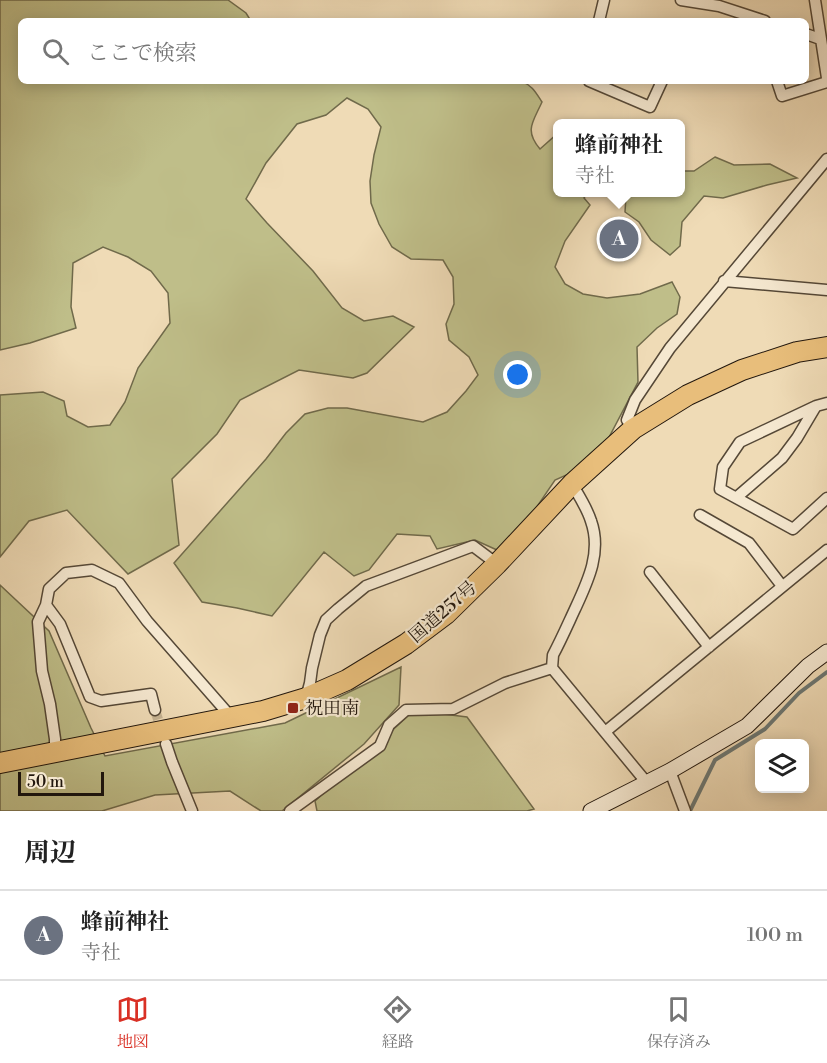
<!DOCTYPE html>
<html lang="ja">
<meta charset="utf-8">
<style>
:root{--surface:#fff;--page:#f6f6f6;--text:#222;--muted:#767676;--line:#e0e0e0;--accent:#d93025}
body{margin:0;font-family:"Libre Bodoni","Noto Serif JP",serif;background:var(--page);color:var(--text)}
.controls{position:absolute;right:18px;bottom:18px;display:grid;overflow:hidden;border-radius:9px;box-shadow:0 3px 15px #0003}
.controls button{width:54px;height:54px;display:grid;place-items:center;padding:0;border:0;border-bottom:2px solid var(--line);background:var(--surface);color:var(--text);font:30px sans-serif}
.scale{position:absolute;left:18px;bottom:15px;width:86px;box-sizing:border-box;padding-left:6px;border:3px solid #22170d;border-top:0;font-size:16px;line-height:21px;white-space:nowrap;color:#22170d;-webkit-text-stroke:4px #f5e8d0;paint-order:stroke}
.you{position:absolute;left:518px;top:375px;width:21px;height:21px;margin:-15px;border:4px solid #fff;border-radius:50%;background:#1a73e8;box-shadow:0 0 0 9px #1a73e833}
.badge{display:grid;place-items:center;width:39px;height:39px;border-radius:50%;background:var(--accent);color:#fff;font-size:20px;font-weight:700}
.pin{position:absolute;translate:-50% -50%;border:3px solid #fff;box-shadow:0 2px 6px #0006}
.popup{position:absolute;left:553px;top:119px;width:132px;height:78px;box-sizing:border-box;display:grid;place-content:center;border-radius:9px;background:var(--surface);filter:drop-shadow(0 2px 4px #0005);font-size:20px;white-space:nowrap;color:var(--muted)}
.popup b{font-size:22px;color:var(--text)}
.popup::after{content:'';position:absolute;left:50%;top:100%;margin-left:-12px;border:12px solid transparent;border-top-color:var(--surface)}
.list{margin:0;padding:0;list-style:none}
h2{display:flex;justify-content:space-between;align-items:center;height:78px;margin:0;padding:0 24px;font-size:26px}
h2 small{font-size:20px;font-weight:400;color:var(--muted)}
.list li{display:grid;grid-template-columns:39px 1fr auto;gap:18px;align-items:center;box-sizing:border-box;height:90px;padding:0 24px;border-top:2px solid var(--line)}
.list b{display:block;font-size:22px;white-space:nowrap}
.list p{margin:0;font-size:20px;white-space:nowrap;color:var(--muted)}
.list em{font-size:20px;font-style:normal;color:var(--muted)}
.icon{flex:none;width:33px;height:33px;fill:none;stroke:currentColor;stroke-width:2;stroke-linecap:round;stroke-linejoin:round}
.map{position:relative;flex:none;width:827px;height:811px;overflow:hidden}
.search{position:absolute;background:var(--surface);box-shadow:0 3px 15px #0003;left:18px;right:18px;top:18px;height:66px;display:flex;align-items:center;gap:15px;box-sizing:border-box;padding:0 21px;border-radius:9px;color:var(--muted);font-size:22px}
.sheet{height:168px;background:var(--surface)}
nav{display:flex;justify-content:space-around;align-items:center;box-sizing:border-box;height:84px;border-top:2px solid var(--line);background:var(--surface);font-size:16px;color:var(--muted)}
nav a{display:grid;justify-items:center;gap:3px}
nav .on{color:var(--accent)}
.map>svg:first-child{display:block}
.green{fill:#bfbe89;stroke:#706a4b;stroke-width:1.5}
.lines{fill:none;stroke-linecap:round;stroke-linejoin:round}
.stream{stroke:#6d7874;stroke-width:4}
.street-tunnel{stroke:#c6b494;stroke-width:10;stroke-dasharray:10 5;stroke-linecap:butt}
.street-casing{stroke:#554837;stroke-width:13}
.secondary-casing{stroke:#22170d;stroke-width:17}
.highway-casing{stroke:#22170d;stroke-width:22}
.street{stroke:#f5e8d0;stroke-width:10}
.secondary{stroke:#f5e8d0;stroke-width:15}
.highway{stroke:#e8be7b;stroke-width:20}
.poi-dot{fill:#8f2418;stroke:#f5e8d0;stroke-width:2}
.labels{text-anchor:middle;dominant-baseline:central;stroke-width:4.5;stroke-linejoin:round;paint-order:stroke}
.street-label{font-size:18px;fill:#22170d;stroke:#f5e8d0}
.poi-label{font-size:18px;fill:#22170d;stroke:#f5e8d0;text-anchor:start}
</style>
<div class="map">
<svg width="827" height="811" viewBox="0 0 827 811">
<rect width="100%" height="100%" fill="#efdbb6"/>
<filter id="stains"><feTurbulence type="fractalNoise" baseFrequency=".00333" numOctaves="4"/><feColorMatrix values="0 0 0 0 .2 0 0 0 0 .09 0 0 0 0 .02 0 0 0 .5 -.17"/></filter>
<radialGradient id="worn" r=".72"><stop offset=".6" stop-color="#630" stop-opacity="0"/><stop offset="1" stop-color="#630" stop-opacity=".3"/></radialGradient>
<!-- green -->
<path class="green" d="M0,0H228L246,13L251,21H21V81H521C532,85 536,93 542,102C533,122 524,130 540,149L557,134L558,192L587,193L584,198L590,205L565,241L555,267L565,284L583,294L607,298L640,294L672,282L680,297L677,314L657,328L637,347L638,382L607,441L582,468L555,480L534,511L497,550L475,540L437,549L430,536L397,534L369,570L354,576L324,552L272,616L237,608L202,602L174,563L266,459L286,433L305,414L328,408H347L423,422L447,412L466,391L478,375L469,357L449,340L446,324L454,304L453,277L443,260L411,259L392,247L379,224L371,203L370,181L374,155L381,127L368,109L347,98L326,115L297,124L266,163L246,199L267,223L313,271L342,308L364,321L393,316L414,327L367,373L353,378L299,370L240,400L217,434L172,479L179,545L128,574L67,510L29,521L0,557V395L43,392L64,401L67,416L88,427L110,425L125,402L138,368L170,323L168,293L151,271L128,257L103,247L73,263L71,307L76,328L30,343L0,350Z
M715,157L734,165L770,164L797,178L767,185L723,198L704,196L682,222L680,246L670,255L651,240L639,222L625,212L626,196L624,193L680,192L681,171H694Z
M0,585L49,631L91,728L105,756L285,723L401,667L399,705L364,744L282,811H261L230,791L155,795L102,811H0Z
M427,712L467,717L534,809L527,811H317L315,801L409,715Z"/>
<g class="lines">
<!-- stream -->
<path class="stream" d="M690,811L715,760L765,729L799,693L827,672"/>
<!-- street-tunnel -->
<path class="street-tunnel" d="M155,710L163,735"/>
<defs>
<path id="street" d="M681,0L719,6L765,21
M815,0L827,78
M599,21L604,0
M806,34L820,39
M589,81L650,107L662,81
M777,81L782,96L827,82
M724,281L827,290
M827,403L816,406L740,442L723,467L720,489L793,529L827,498
M633,429L627,420L635,400L670,348L827,159
M572,484C579,496 587,508 591,521C602,552 588,581 575,609C568,624 561,640 553,655L552,668L647,783
M737,497L782,458L797,438L816,406
M700,515L749,543L782,586
M650,572L709,647
M46,605L60,624L90,697L101,701L151,694L155,710
M306,698L310,683L312,668L320,635L326,620L338,609L366,586L473,546L497,564
M605,732L827,550
M166,744L172,762L192,811
M55,753V739L50,704L42,671L38,622L46,605L49,589L66,573L92,570L119,583L147,621L232,718
M670,771L685,811
M290,811L380,746L389,725L406,710L453,709L505,683L552,668"/>
<path id="secondary" d="M591,811L670,771L747,726L808,666L827,652"/>
<path id="highway" d="M0,763L263,711L306,698L347,680L406,644L446,614L497,564L572,484L633,429L688,395L742,370L797,352L827,347"/>
</defs>
<!-- street casing -->
<use href="#street" class="street-casing"/>
<!-- secondary casing -->
<use href="#secondary" class="secondary-casing"/>
<!-- highway casing -->
<use href="#highway" class="highway-casing"/>
<!-- street -->
<use href="#street" class="street"/>
<!-- secondary -->
<use href="#secondary" class="secondary"/>
<!-- highway -->
<use href="#highway" class="highway"/>
</g>
<!-- markers -->
<rect class="poi-dot" x="287" y="702" width="12" height="12" rx="3"/>
<g class="labels">
<!-- street labels -->
<g class="street-label">
<text transform="translate(443 612) rotate(-41)">国道257号</text>
</g>
<!-- poi labels -->
<g class="poi-label">
<text x="305" y="708">祝田南</text>
</g>
</g>
<rect width="100%" height="100%" filter="url(#stains)"/>
<rect width="100%" height="100%" fill="url(#worn)"/>
</svg>
<div class="controls">
<button><svg class="icon" aria-label="layers" viewBox="0 0 24 24"><path d="M12 4l9 5-9 5-9-5zM3 14l9 5 9-5"/></svg></button>
</div>
<div class="scale">50 m</div>
<div class="you"></div>
<div class="pin badge" style="left:619px;top:239px;background:#6b7280">A</div>
<div class="popup"><b>蜂前神社</b>寺社</div>
<div class="search"><svg class="icon" aria-label="search" viewBox="0 0 24 24"><circle cx="10" cy="10" r="6"/><path d="M15 15l6 6"/></svg>ここで検索</div>
</div>
<section class="sheet">
<h2>周辺<small></small></h2>
<ul class="list">
<li><span class="badge" style="background:#6b7280">A</span><div><b>蜂前神社</b><p>寺社</p></div><em>100 m</em></li>
</ul>
</section>
<nav>
<a class="on"><svg class="icon" aria-label="map" viewBox="0 0 24 24"><path d="M3 6l6-2 6 2 6-2v14l-6 2-6-2-6 2zM9 4v14M15 6v14"/></svg>地図</a>
<a><svg class="icon" aria-label="directions" viewBox="0 0 24 24"><path d="M12 3l9 9-9 9-9-9zM9 14v-3h6M13 9l2 2-2 2"/></svg>経路</a>
<a><svg class="icon" aria-label="saved" viewBox="0 0 24 24"><path d="M7 4h10v16l-5-4-5 4z"/></svg>保存済み</a>
</nav>
